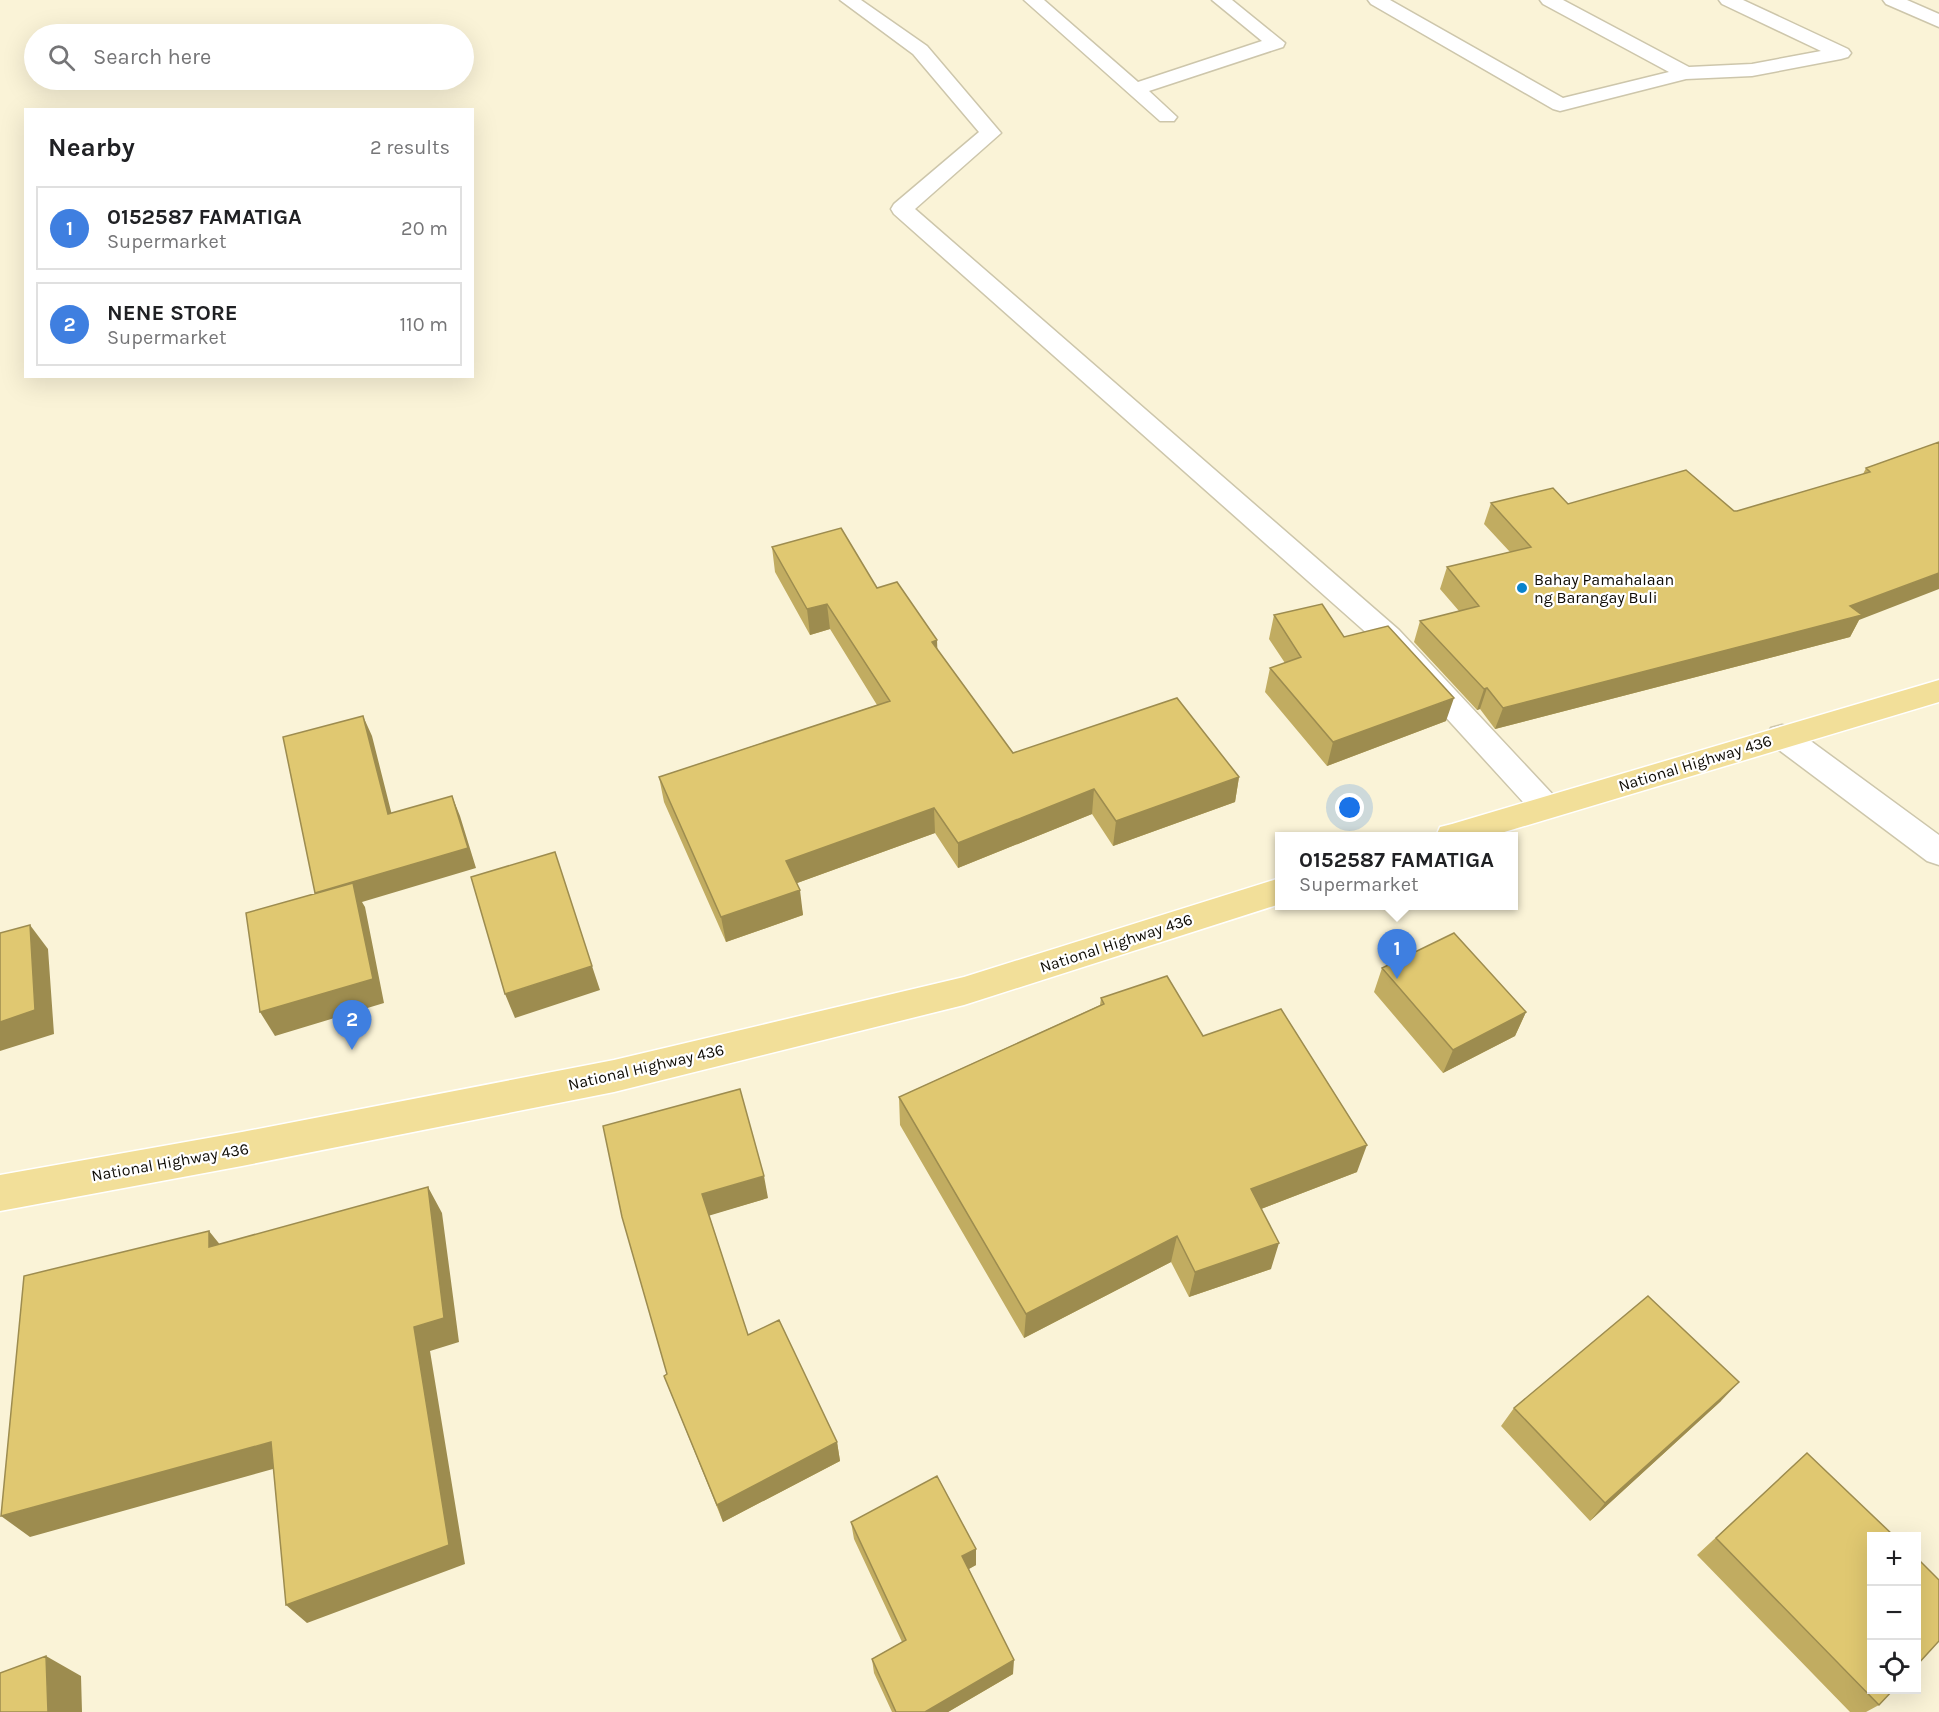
<!DOCTYPE html>
<meta charset="utf-8">
<style>
:root{--surface:#fff;--page:#f6f6f6;--text:#202124;--muted:#757577;--line:#e0e0e0;--accent:#0983cb}
body{margin:0;font-family:Karla,sans-serif;background:var(--page);color:var(--text)}
.controls{position:absolute;right:18px;bottom:18px;display:grid;overflow:hidden;border-radius:0px;box-shadow:0 6px 24px #0002}
.controls button{width:54px;height:54px;display:grid;place-items:center;padding:0;border:0;border-bottom:2px solid var(--line);background:var(--surface);color:var(--text);font:30px sans-serif}
.you{position:absolute;left:1350px;top:808px;width:21px;height:21px;margin:-15px;border:4px solid #fff;border-radius:50%;background:#1a73e8;box-shadow:0 0 0 9px #1a73e833}
.badge{display:grid;place-items:center;width:39px;height:39px;border-radius:50%;background:var(--accent);color:#fff;font-size:20px;font-weight:700}
.pin{position:absolute;translate:-50% -50px;filter:drop-shadow(0 2px 3px #0008)}
.pin::after{content:'';position:absolute;top:32px;width:21px;height:18px;background:inherit;clip-path:polygon(0 0,100% 0,50% 100%)}
.popup{position:absolute;left:1275px;top:832px;width:243px;height:78px;box-sizing:border-box;display:grid;place-content:center;border-radius:0px;background:var(--surface);filter:drop-shadow(0 2px 4px #0005);font-size:20px;white-space:nowrap;color:var(--muted)}
.popup b{font-size:22px;color:var(--text)}
.popup::after{content:'';position:absolute;left:50%;top:100%;margin-left:-12px;border:12px solid transparent;border-top-color:var(--surface)}
.list{margin:0;padding:0;list-style:none}
h2{display:flex;justify-content:space-between;align-items:center;height:78px;margin:0;padding:0 24px;font-size:26px}
h2 small{font-size:20px;font-weight:400;color:var(--muted)}
.list li{display:grid;grid-template-columns:39px 1fr auto;gap:18px;align-items:center;box-sizing:border-box;height:84px;margin:0 12px 12px;padding:0 12px;border:2px solid var(--line);border-radius:0px}
.list b{display:block;font-size:22px;white-space:nowrap}
.list p{margin:0;font-size:20px;white-space:nowrap;color:var(--muted)}
.list em{font-size:20px;font-style:normal;color:var(--muted)}
.icon{flex:none;width:33px;height:33px;fill:none;stroke:currentColor;stroke-width:2;stroke-linecap:round;stroke-linejoin:round}
.map{position:relative;flex:none;width:1939px;height:1712px;overflow:hidden}
.search{position:absolute;background:var(--surface);box-shadow:0 6px 24px #0002;left:24px;top:24px;width:450px;height:66px;display:flex;align-items:center;gap:15px;box-sizing:border-box;padding:0 21px;border-radius:33px;color:var(--muted);font-size:22px}
.panel{position:absolute;background:var(--surface);box-shadow:0 6px 24px #0002;left:24px;top:108px;width:450px;height:270px;border-radius:0px}
.map>svg:first-child{display:block}
.lines{fill:none;stroke-linecap:round;stroke-linejoin:round}
.minor-casing{stroke:#cdc6ab;stroke-width:3}
.tertiary-casing{stroke:#cdc6ab;stroke-width:3}
.primary-casing{stroke:#fff;stroke-width:3}
.minor{fill:#fff;fill-rule:evenodd}
.tertiary{fill:#fff;fill-rule:evenodd}
.primary{fill:#f2df99;fill-rule:evenodd}
.wall{fill:#c1ac61}
.shaded-wall{fill:#9d8c4f}
.building{fill:#e0c871;stroke:#9d8c4f;stroke-width:1.5}
.poi-dot{fill:#0983cb;stroke:#fff;stroke-width:2}
.labels{text-anchor:middle;dominant-baseline:central;stroke-width:4.5;stroke-linejoin:round;paint-order:stroke}
.poi-label{font-size:16px;fill:#0e0b04;stroke:#fff;text-anchor:start}
.street-label{font-size:16px;fill:#0e0b04;stroke:#fff}
</style>
<div class="map">
<svg width="1939" height="1712" viewBox="0 0 1939 1712">
<rect width="100%" height="100%" fill="#faf3d7"/>
<g class="lines">
<defs>
<path id="minor" d="M840,0H861L927,46L1001,133L915,209L1399,630L1557,799L1562,807L1557,815L1546,819L1535,815L1379,644L894,214L891,209L894,204L979,132L913,54Z
M1024,0H1044L1138,82L1262,41L1212,0H1232L1285,43L1283,47L1149,91L1177,117L1174,121H1160Z
M1368,0H1390L1563,98L1669,72L1543,4L1540,0H1563L1689,67L1752,64L1821,51L1722,4L1719,0H1743L1848,49L1851,53L1848,57L1841,59L1752,76L1686,79L1560,111L1553,109L1371,4Z
M1782,725L1793,728L1939,835V865L1927,861L1771,744L1767,736L1771,728Z"/>
<path id="tertiary" d="M1883,0H1907L1939,14V27L1886,4Z"/>
<path id="primary" d="M1939,680V702L1491,836H1436L1440,827L1452,824Z
M1280,878V904L964,1005L614,1092L242,1166L0,1211V1175L242,1132L614,1060L964,977Z"/>
</defs>
<!-- minor casing -->
<use href="#minor" class="minor-casing"/>
<!-- tertiary casing -->
<use href="#tertiary" class="tertiary-casing"/>
<!-- primary casing -->
<use href="#primary" class="primary-casing"/>
<!-- minor -->
<use href="#minor" class="minor"/>
<!-- tertiary -->
<use href="#tertiary" class="tertiary"/>
<!-- primary -->
<use href="#primary" class="primary"/>
</g>
<!-- wall -->
<path class="wall" d="M1939,442L1859,620L1850,637L1495,729L1480,709L1477,710L1414,642L1420,621L1459,611L1440,589L1447,567L1510,552L1484,524L1491,503L1568,504L1737,511L1863,474L1866,468Z
M772,547L877,588L937,640V650L1013,753L1239,777L1235,802L1113,846L1092,814L958,868L935,833L797,883L803,915L726,942L664,802L659,777L877,705L830,629L810,635L775,572Z
M1274,615L1344,637L1446,721L1327,766L1265,692L1270,668L1285,663L1269,639Z
M1382,968L1526,1012L1515,1036L1443,1073L1374,992Z
M1101,998L1203,1036L1357,1172L1261,1209L1271,1269L1189,1297L1171,1262L1024,1338L900,1125L899,1097L1100,1005Z
M768,1198L709,1215L748,1335L837,1442L840,1461L723,1522L664,1376L667,1374L622,1217Z
M1721,1401L1590,1521L1501,1426L1514,1408Z
M1807,1453L1879,1705L1866,1712H1850L1697,1555Z
M851,1522L976,1565L968,1569L1013,1674L948,1712H892L874,1673L872,1659L902,1642L854,1539Z"/>
<!-- shaded-wall -->
<path class="shaded-wall" d="M1939,573V589L1859,620L1850,637L1495,729L1503,708L1850,606Z
M827,604L830,629L810,635L807,609Z
M937,640L938,666L932,642Z
M1487,688L1480,709L1477,710L1484,689Z
M1454,698L1446,721L1327,766L1333,742Z
M363,716L372,736L397,835L388,814Z
M1239,777L1235,802L1113,846L1116,821Z
M1094,789L1092,814L958,868V843Z
M452,796L460,816L476,868L362,902L365,907L384,1003L275,1036L260,1012L315,893Z
M934,808L935,833L789,886L786,861Z
M800,890L803,915L726,942L721,917Z
M30,925L48,949L54,1034L0,1051V1022Z
M592,966L600,990L515,1018L505,994Z
M1526,1012L1515,1036L1443,1073L1453,1050Z
M1367,1145L1357,1172L1243,1216L1251,1189Z
M764,1176L768,1198L708,1216L702,1194Z
M428,1187L442,1213L459,1342L430,1351L465,1564L307,1623L286,1605L414,1327Z
M209,1231L230,1257L209,1247Z
M1177,1236L1171,1262L1024,1338L1026,1314Z
M1279,1243L1271,1269L1189,1297L1195,1272Z
M1739,1382L1721,1401L1590,1521L1605,1503Z
M271,1442L291,1464L30,1537L1,1516Z
M837,1442L840,1461L723,1522L717,1505Z
M976,1549V1565L962,1573V1556Z
M46,1656L81,1676L82,1712H48Z
M1014,1660L1013,1674L948,1712H925Z"/>
<!-- building -->
<path class="building" d="M1939,442V573L1850,606L1862,615L1503,708L1487,688L1484,689L1420,621L1479,606L1447,567L1531,547L1491,503L1553,488L1568,504L1686,470L1734,511H1737L1870,472L1866,468Z
M841,528L877,588L897,582L937,640L932,642L1013,753L1177,698L1239,777L1116,821L1094,789L958,843L934,808L786,861L800,890L721,917L659,777L890,701L827,604L807,609L772,547Z
M1322,604L1344,637L1388,626L1454,698L1333,742L1270,668L1301,657L1274,615Z
M363,716L388,814L452,796L468,848L315,893L283,737Z
M555,852L592,966L505,994L471,877Z
M353,883L373,979L260,1012L246,913Z
M30,925L35,1010L0,1022V933Z
M1454,933L1526,1012L1453,1050L1382,968Z
M1167,976L1203,1036L1281,1009L1367,1145L1251,1189L1279,1243L1195,1272L1177,1236L1026,1314L899,1097L1104,1004L1101,998Z
M740,1089L764,1176L702,1194L748,1335L779,1320L837,1442L717,1505L664,1376L667,1374L622,1217L603,1126Z
M428,1187L444,1318L414,1327L449,1545L286,1605L271,1442L1,1516L24,1276L209,1231V1247Z
M1648,1296L1739,1382L1605,1503L1514,1408Z
M1807,1453L1894,1536H1872V1689H1894L1879,1705L1716,1538Z
M937,1476L976,1549L962,1556L1014,1660L925,1712H896L872,1659L906,1640L851,1522Z
M1917,1558L1939,1580V1641L1917,1665Z
M46,1656L48,1712H0V1673Z"/>
<!-- markers -->
<circle class="poi-dot" cx="1522" cy="588" r="6"/>
<g class="labels">
<!-- poi labels -->
<g class="poi-label">
<text x="1534" y="579">Bahay Pamahalaan<tspan x="1534" dy="18">ng Barangay Buli</tspan></text>
</g>
<!-- street labels -->
<g class="street-label">
<text transform="translate(1695 763) rotate(-17)">National Highway 436</text>
<text transform="translate(1116 943) rotate(-18)">National Highway 436</text>
<text transform="translate(646 1067) rotate(-13)">National Highway 436</text>
<text transform="translate(170 1162) rotate(-10)">National Highway 436</text>
</g>
</g>
</svg>
<div class="controls">
<button>+</button>
<button>−</button>
<button><svg class="icon" aria-label="locate" viewBox="0 0 24 24"><circle cx="12" cy="12" r="6"/><path d="M12 2v4M12 18v4M2 12h4M18 12h4"/></svg></button>
</div>
<div class="you"></div>
<div class="pin badge" style="left:1397px;top:979px;background:#3f7fe0">1</div>
<div class="popup"><b>0152587 FAMATIGA</b>Supermarket</div>
<div class="pin badge" style="left:352px;top:1050px;background:#3f7fe0">2</div>
<div class="search"><svg class="icon" aria-label="search" viewBox="0 0 24 24"><circle cx="10" cy="10" r="6"/><path d="M15 15l6 6"/></svg>Search here</div>
<section class="panel">
<h2>Nearby<small>2 results</small></h2>
<ul class="list">
<li><span class="badge" style="background:#3f7fe0">1</span><div><b>0152587 FAMATIGA</b><p>Supermarket</p></div><em>20 m</em></li>
<li><span class="badge" style="background:#3f7fe0">2</span><div><b>NENE STORE</b><p>Supermarket</p></div><em>110 m</em></li>
</ul>
</section>
</div>
